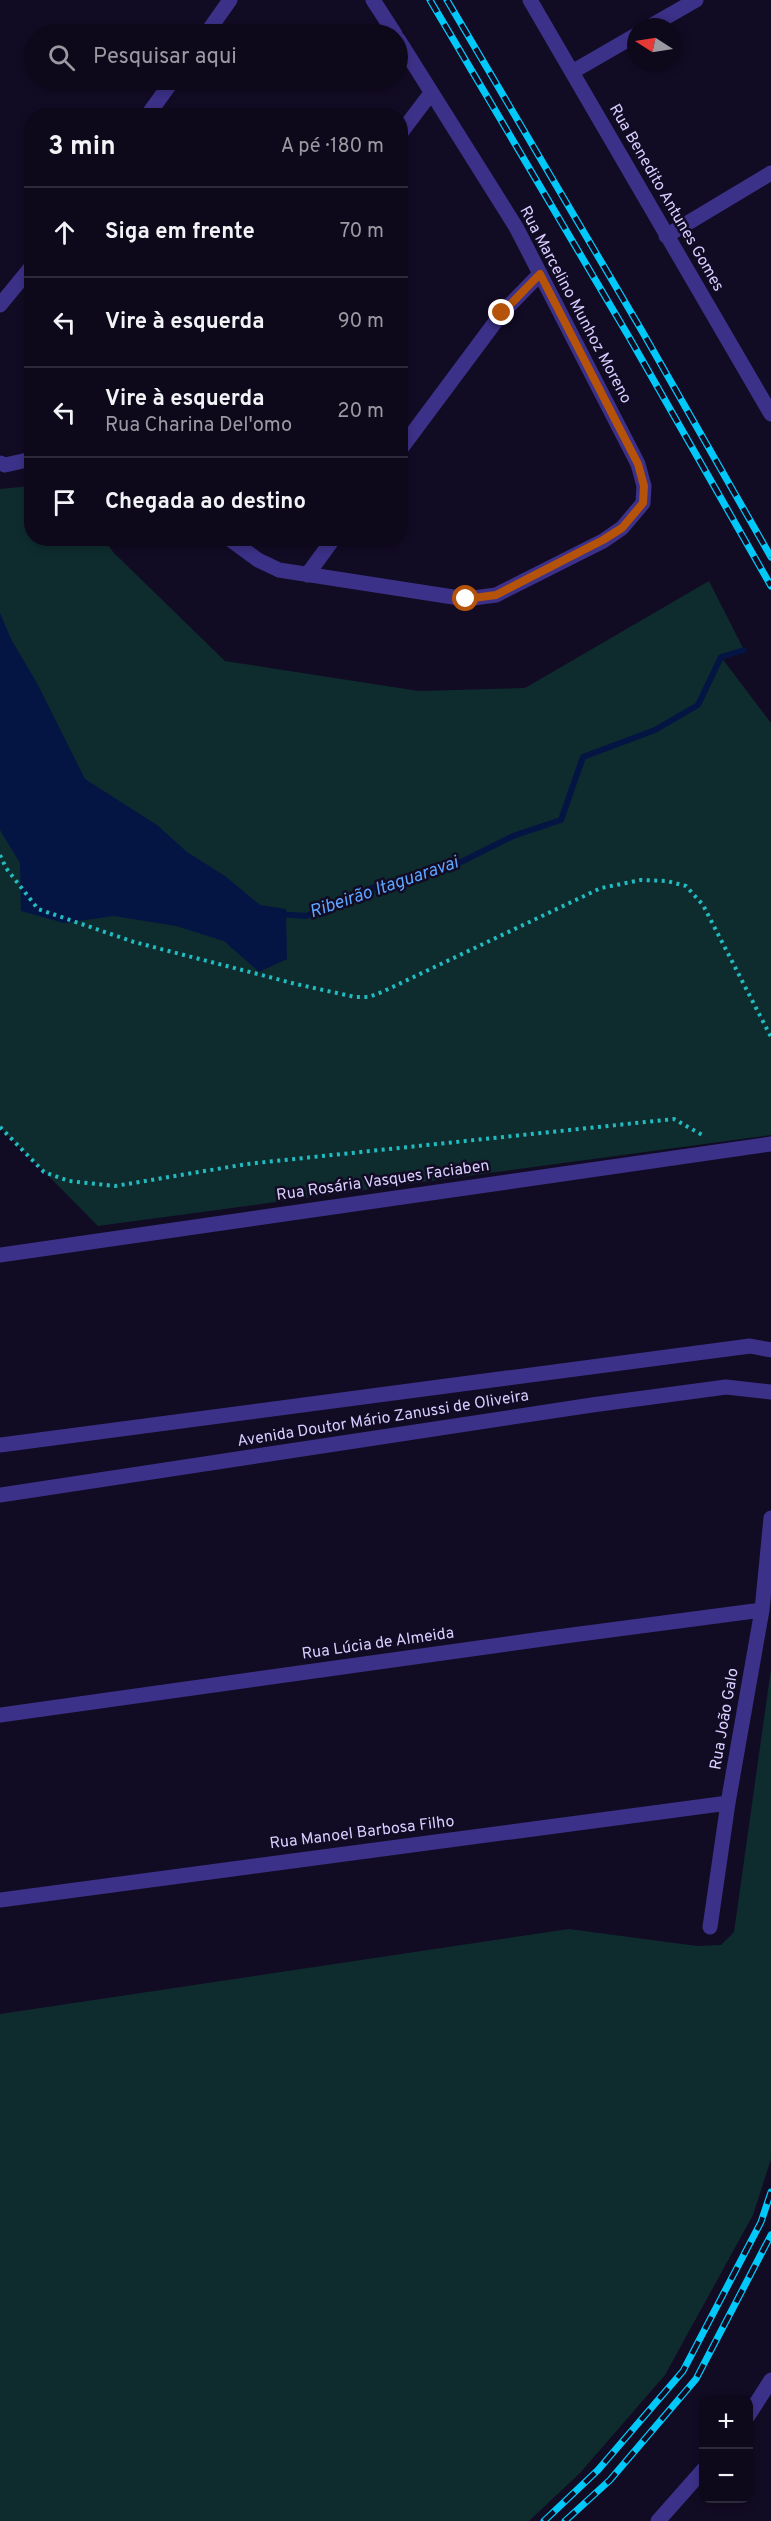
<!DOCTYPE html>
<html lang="pt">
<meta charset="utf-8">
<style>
:root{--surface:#0e081b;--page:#1c1628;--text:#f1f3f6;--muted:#9b9aa3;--line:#2e293a}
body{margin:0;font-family:Overpass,sans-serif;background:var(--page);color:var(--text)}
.controls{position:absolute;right:18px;bottom:18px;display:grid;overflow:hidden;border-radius:12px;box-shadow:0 3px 9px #0003}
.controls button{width:54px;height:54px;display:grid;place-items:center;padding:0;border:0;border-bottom:2px solid var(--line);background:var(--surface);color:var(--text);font:30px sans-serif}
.compass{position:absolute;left:627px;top:18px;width:54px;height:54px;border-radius:50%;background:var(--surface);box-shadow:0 3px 9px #0003;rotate:282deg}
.stop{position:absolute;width:18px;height:18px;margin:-14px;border:4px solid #b45309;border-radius:50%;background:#fff}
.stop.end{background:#b45309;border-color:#fff;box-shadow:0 2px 6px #0008}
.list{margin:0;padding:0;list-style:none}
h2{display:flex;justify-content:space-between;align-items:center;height:78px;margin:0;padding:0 24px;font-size:26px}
h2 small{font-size:20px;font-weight:400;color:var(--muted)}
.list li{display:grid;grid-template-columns:39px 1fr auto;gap:18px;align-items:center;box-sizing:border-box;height:90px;padding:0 24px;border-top:2px solid var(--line)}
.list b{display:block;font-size:22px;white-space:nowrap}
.list p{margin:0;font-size:20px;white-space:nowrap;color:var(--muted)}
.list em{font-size:20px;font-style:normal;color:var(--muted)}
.icon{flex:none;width:33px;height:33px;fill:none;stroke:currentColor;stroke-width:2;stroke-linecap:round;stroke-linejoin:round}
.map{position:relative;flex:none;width:771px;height:2521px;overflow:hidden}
.search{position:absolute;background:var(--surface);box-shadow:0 3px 9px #0003;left:24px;top:24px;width:384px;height:66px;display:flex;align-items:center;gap:15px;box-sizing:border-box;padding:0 21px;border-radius:33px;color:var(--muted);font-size:22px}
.panel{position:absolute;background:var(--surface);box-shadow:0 3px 9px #0003;left:24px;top:108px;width:384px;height:438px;border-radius:24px}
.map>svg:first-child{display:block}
.green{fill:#0e2c2e}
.water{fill:#041544}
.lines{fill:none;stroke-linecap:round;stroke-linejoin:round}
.stream{stroke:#041544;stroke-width:6}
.path{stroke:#21bbc0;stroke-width:4;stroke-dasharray:3 4.5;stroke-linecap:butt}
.street{stroke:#3c3188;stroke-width:15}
.rail-casing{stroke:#00c9f9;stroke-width:7}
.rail{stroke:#120b24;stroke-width:4.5;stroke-dasharray:14;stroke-linecap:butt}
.route{stroke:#b45309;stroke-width:8}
.labels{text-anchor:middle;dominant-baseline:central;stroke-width:5;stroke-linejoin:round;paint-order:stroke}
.street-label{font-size:16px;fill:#d8ceff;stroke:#120b24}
.water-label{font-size:18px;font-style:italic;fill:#5ca5ff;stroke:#120b24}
</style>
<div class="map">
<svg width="771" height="2521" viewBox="0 0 771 2521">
<rect width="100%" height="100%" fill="#120b24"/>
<!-- green -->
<path class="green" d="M31,486L32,538L104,539L113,552L225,661L419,691L525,688L709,581L744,650L721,657L771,723V1135L98,1226L0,1127V489Z
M771,1669V2159L753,2215L665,2375L580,2473L529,2521H0V2014L569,1929L697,1946L721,1945L734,1932Z"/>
<!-- water -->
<path class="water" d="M0,613L11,639L37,683L85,779L157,825L187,852L225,876L260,905L286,909L287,959L259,972L224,941L176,926L114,916L64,923L21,911L20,863L0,830Z"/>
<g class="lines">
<!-- stream -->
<path class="stream" d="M278,914L306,916L377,886L445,870L513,836L561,820L583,757L655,730L698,705L721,657L744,650"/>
<!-- path -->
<path class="path" d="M0,855L6,868L38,909L134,942L296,984L355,997H369L382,992L601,888L641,880L667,881L686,886L703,905L771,1037
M0,1127L44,1172L69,1181L115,1186L247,1164L674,1119L704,1136"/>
<!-- street -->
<path class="street" d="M373,0L395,34
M530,0L771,414
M649,27L696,0
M206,34L230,0
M572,72L636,35
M147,116L173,80
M400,134L431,93
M666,236L771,173
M0,305L32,266
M400,450L502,313L540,274
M0,463L5,465L32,459
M228,538L258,560L279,570L466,599L496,595L603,541L622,528L643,503L644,486L638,464L516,227L398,39
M307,575L334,538
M0,1255L771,1144
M0,1445L750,1346L771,1350
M0,1495L592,1405L726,1387L771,1392
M0,1715L557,1637L762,1610
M0,1900L728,1803
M710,1927L728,1803L762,1610L771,1518
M748,2416L771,2380
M658,2521L704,2469"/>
<defs>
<path id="rail" d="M430,0L629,337L771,586
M447,0L642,331L771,557
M544,2521L598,2470L683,2371L761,2222L771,2192
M565,2521L610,2480L696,2379L771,2235"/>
</defs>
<!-- rail casing -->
<use href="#rail" class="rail-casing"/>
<!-- rail -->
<use href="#rail" class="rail"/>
</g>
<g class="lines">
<!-- route -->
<path class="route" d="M466,599L496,595L603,540L622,528L643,503L644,486L638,464L540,274L502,313"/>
</g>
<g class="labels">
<!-- street labels -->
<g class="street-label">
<text transform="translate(666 198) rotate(60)">Rua Benedito Antunes Gomes</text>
<text transform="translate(575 305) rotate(62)">Rua Marcelino Munhoz Moreno</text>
<text transform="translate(383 1181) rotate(-8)">Rua Rosária Vasques Faciaben</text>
<text transform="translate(383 1419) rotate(-9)">Avenida Doutor Mário Zanussi de Oliveira</text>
<text transform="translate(378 1644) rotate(-8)">Rua Lúcia de Almeida</text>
<text transform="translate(725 1719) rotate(-80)">Rua João Galo</text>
<text transform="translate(362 1833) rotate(-7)">Rua Manoel Barbosa Filho</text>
</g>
<!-- water labels -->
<g class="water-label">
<text transform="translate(384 888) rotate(-19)">Ribeirão Itaguaravai</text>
</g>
</g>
</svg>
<div class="controls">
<button>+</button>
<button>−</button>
</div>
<svg class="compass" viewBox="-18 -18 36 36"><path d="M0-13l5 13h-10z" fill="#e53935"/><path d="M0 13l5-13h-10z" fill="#9b9aa3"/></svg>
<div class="stop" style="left:466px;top:599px"></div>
<div class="stop end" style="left:502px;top:313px"></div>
<div class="search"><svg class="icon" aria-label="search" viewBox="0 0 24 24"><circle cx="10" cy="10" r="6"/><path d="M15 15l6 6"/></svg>Pesquisar aqui</div>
<section class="panel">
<h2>3 min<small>A pé · 180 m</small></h2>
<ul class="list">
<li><svg class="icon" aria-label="ahead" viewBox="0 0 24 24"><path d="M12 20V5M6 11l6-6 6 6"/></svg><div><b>Siga em frente</b></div><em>70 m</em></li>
<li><svg class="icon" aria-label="left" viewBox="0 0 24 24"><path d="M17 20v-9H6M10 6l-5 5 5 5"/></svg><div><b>Vire à esquerda</b></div><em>90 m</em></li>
<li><svg class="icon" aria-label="left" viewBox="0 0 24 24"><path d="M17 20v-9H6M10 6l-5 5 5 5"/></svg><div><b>Vire à esquerda</b><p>Rua Charina Del'omo</p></div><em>20 m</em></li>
<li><svg class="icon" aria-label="arrive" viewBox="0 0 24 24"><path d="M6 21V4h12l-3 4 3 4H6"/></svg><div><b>Chegada ao destino</b></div></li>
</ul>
</section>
</div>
